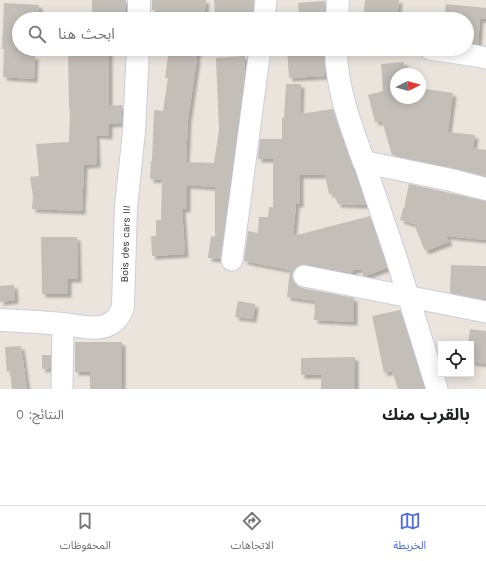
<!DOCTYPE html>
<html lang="ar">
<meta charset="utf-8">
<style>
:root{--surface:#fff;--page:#f2f2f2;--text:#202124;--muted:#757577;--line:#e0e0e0;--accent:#4e6ae5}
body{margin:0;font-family:"Work Sans","Noto Sans Arabic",sans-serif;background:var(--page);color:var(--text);direction:rtl}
.controls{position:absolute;right:12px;bottom:12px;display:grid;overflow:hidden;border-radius:0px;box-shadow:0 2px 10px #0003}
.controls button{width:36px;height:36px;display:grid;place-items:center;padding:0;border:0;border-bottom:1px solid var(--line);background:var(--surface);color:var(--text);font:20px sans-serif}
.compass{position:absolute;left:390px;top:68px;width:36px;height:36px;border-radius:50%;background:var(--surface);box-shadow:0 2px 10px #0003;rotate:84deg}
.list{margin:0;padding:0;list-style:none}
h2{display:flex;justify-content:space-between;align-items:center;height:52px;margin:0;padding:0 16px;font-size:17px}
h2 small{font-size:13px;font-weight:400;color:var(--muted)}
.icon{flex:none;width:22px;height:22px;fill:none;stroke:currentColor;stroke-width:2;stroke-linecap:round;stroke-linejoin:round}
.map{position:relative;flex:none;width:486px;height:389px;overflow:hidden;direction:ltr}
.search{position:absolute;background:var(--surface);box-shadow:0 2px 10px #0003;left:12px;right:12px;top:12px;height:44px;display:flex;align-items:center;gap:10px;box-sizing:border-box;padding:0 14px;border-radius:22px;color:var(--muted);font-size:15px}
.sheet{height:116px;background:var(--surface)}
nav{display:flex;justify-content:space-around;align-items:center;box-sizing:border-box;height:56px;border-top:1px solid var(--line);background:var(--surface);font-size:11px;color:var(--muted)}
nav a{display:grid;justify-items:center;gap:2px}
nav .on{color:var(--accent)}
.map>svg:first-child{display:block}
.building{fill:#c3beb8;filter:url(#shadow)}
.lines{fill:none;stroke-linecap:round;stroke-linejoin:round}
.street-casing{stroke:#cbceda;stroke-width:23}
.secondary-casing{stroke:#cbceda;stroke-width:24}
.street{stroke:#fff;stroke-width:21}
.secondary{stroke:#fff;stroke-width:22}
.labels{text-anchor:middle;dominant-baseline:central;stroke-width:4;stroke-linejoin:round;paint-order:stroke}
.street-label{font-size:10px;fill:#292929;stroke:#fff}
</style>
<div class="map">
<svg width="486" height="389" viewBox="0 0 486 389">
<defs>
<filter id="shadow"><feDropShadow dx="3.5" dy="3.5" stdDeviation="1" flood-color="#0004"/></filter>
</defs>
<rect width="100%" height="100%" fill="#eae4dd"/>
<!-- building -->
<path class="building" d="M92,0H126V14H115L114,19H92Z
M152,0H206L204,18L202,19H171L172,13L152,10Z
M214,0H254L252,19L215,18Z
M365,0H399L397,19H363Z
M325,1V19H318V16L299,17L298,3Z
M4,3L39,5V19H19V49H26L25,56H35L34,79L3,77L4,49H2Z
M446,4L486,8V19H480L478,44L467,42V19H444Z
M169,49H198L196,59H197L188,119L186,162L214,163L219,130L216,58L245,56V69L220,259L208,258L211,236L215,237V187L187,185V209H182L185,254L152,256L151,236H156V220H161L162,180L150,179L151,161H152L154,110L163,111L168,78H165Z
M287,49H323L325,76L289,78Z
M94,50H109V106L122,105V123L109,124V136L96,135L97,164L84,165L82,211L32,209L33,196L30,177L39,176L36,144L69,142L70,110H69L68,55H94Z
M404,62L405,74H396V98H420V88L453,93L448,132L475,135L473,148L486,150V176L454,168L392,155L382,121L375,122L368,95L383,91L381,64Z
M286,84H301L300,114L333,109L342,139L366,205L338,204L333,193L329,194L325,175H300V204H296L293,236L370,216L387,268L365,276H363L362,269L353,270V273L306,264L301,265L295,268L292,273L293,279L296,285L302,288L354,298V322L314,320L315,301L287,297L290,270L244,261L248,231L258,233L259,217H268L269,207H273V159H258L260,139H282V118H284Z
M409,184L486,201V240L446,236L449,242L425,251L414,224L400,220L403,208L405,207V203Z
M41,237H77L78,279H68V294H42Z
M451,265L486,266V300L450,293Z
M14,285L15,300L0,302V286Z
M238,301L255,304L253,319L235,317Z
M400,310L424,389H398L392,371L384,373L372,316Z
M470,329L486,331V364L471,362V344H468Z
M75,342H122V389H90V372H75Z
M21,346L27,389H12L10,371L7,372L5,347Z
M42,355H51L50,368L42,369Z
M355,357V389H321V375H301V358Z"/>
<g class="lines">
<defs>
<path id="street" d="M264,19L266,0
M430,49L477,56L486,58
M364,162L396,257L437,389
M232,260L260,49
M304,276L486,312
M62,389L63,324"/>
<g id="secondary">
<path d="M139,19V0"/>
<path d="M337,19L338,0"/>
<path d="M336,49C336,87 351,127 364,162L451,180L486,189"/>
<path id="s1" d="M0,320C21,321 42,322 62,324C76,325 95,331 108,325C116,321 121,315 123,306L126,207L134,131L138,49"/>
</g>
</defs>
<!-- street casing -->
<use href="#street" class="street-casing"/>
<!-- secondary casing -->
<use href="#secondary" class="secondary-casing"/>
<!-- street -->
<use href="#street" class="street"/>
<!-- secondary -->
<use href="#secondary" class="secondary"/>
</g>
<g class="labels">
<!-- street labels -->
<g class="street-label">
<text stroke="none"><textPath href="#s1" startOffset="196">Bois des cars III</textPath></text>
</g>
</g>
</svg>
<div class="controls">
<button><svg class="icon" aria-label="locate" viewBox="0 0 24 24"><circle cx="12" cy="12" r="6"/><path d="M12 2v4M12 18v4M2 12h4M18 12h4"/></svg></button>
</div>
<svg class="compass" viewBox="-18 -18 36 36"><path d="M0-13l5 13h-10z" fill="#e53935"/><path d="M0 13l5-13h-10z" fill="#757577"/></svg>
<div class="search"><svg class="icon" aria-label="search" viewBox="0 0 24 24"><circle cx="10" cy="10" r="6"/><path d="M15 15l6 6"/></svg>ابحث هنا</div>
</div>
<section class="sheet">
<h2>بالقرب منك<small>النتائج: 0</small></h2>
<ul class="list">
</ul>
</section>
<nav>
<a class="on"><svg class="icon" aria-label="map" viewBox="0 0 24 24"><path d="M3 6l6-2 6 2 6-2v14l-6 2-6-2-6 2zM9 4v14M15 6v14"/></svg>الخريطة</a>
<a><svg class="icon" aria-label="directions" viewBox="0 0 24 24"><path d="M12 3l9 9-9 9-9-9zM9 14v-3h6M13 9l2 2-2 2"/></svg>الاتجاهات</a>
<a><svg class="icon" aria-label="saved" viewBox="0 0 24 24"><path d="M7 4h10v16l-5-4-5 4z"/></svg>المحفوظات</a>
</nav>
